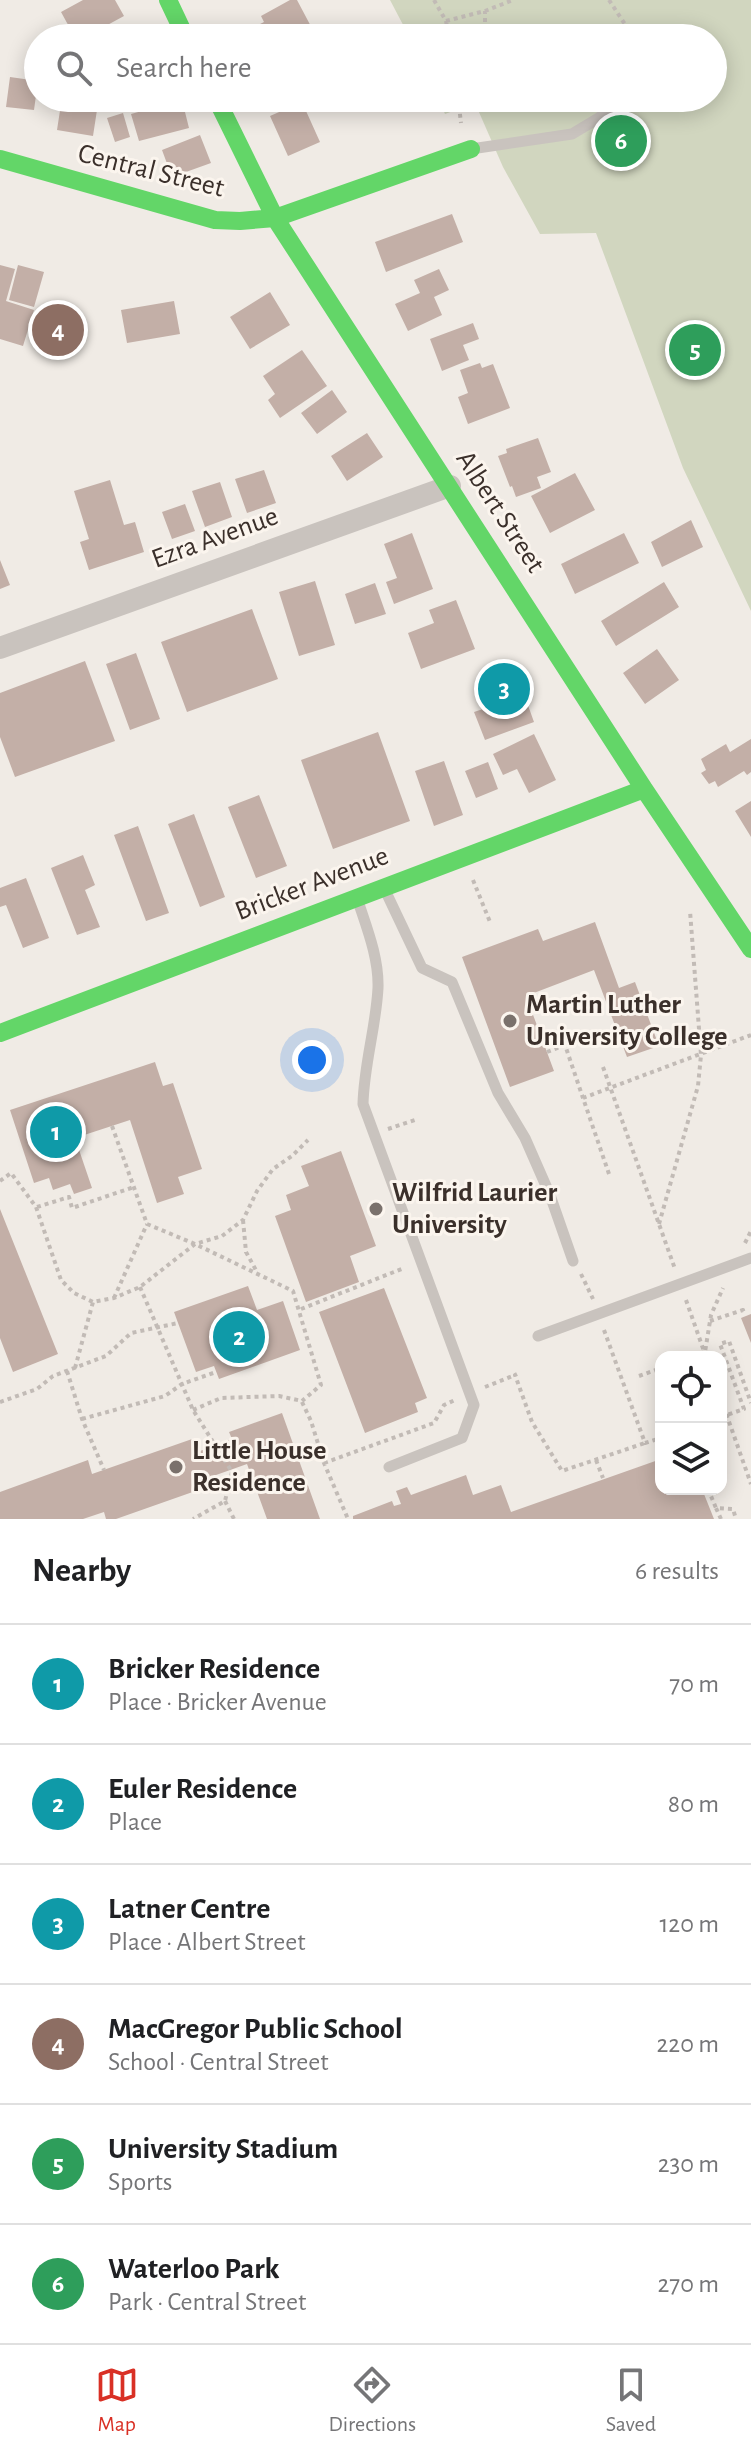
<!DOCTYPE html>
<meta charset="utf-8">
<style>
:root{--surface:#fff;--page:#f2f2f2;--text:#202124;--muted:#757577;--line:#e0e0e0;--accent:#d93025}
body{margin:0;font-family:"Alegreya Sans",sans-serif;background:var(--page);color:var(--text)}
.controls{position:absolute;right:24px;bottom:24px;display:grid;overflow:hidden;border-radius:16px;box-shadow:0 4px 20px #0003}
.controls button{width:72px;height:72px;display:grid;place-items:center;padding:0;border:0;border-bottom:2px solid var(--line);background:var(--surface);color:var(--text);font:40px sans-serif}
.you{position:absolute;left:312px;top:1060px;width:28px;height:28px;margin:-20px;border:6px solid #fff;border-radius:50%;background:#1a73e8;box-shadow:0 0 0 12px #1a73e833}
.badge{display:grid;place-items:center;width:52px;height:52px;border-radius:50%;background:var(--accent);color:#fff;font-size:26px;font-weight:700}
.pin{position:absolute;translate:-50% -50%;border:4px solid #fff;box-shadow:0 2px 8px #0006}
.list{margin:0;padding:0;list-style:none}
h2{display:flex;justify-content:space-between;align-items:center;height:104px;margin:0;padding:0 32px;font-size:34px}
h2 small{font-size:26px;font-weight:400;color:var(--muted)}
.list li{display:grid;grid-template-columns:52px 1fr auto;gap:24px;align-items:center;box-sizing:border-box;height:120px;padding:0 32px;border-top:2px solid var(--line)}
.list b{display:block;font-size:30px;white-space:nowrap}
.list p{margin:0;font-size:26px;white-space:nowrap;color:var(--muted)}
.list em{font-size:26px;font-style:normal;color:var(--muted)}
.icon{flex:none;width:44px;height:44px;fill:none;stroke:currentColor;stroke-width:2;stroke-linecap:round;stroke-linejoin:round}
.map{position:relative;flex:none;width:751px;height:1519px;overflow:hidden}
.search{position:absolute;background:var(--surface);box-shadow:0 4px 20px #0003;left:24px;right:24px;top:24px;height:88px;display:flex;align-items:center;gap:20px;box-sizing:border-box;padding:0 28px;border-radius:44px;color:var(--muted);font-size:30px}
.sheet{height:824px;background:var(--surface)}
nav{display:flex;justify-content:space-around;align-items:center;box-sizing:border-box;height:112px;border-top:2px solid var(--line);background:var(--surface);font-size:22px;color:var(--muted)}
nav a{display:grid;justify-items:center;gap:4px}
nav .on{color:var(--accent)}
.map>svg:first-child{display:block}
.green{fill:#d1d6bf}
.building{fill:#c3afa7}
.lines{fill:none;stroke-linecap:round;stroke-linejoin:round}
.path{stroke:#c2bbb6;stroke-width:4;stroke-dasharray:4 4;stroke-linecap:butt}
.lane{stroke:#c9c3be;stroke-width:11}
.street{stroke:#c9c3be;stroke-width:22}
.fast{stroke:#63d668;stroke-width:18}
.poi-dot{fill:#7a716c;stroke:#fbf5ee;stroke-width:3}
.labels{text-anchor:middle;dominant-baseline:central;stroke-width:6;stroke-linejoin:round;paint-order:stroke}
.street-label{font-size:28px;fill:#3b302b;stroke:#fbf5ee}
.poi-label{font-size:28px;font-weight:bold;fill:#3b302b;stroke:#fbf5ee;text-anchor:start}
</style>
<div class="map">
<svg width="751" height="1519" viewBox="0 0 751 1519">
<rect width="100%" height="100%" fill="#f0ebe5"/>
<!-- green -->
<path class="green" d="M390,0H751V611L683,468L596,233L540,234L503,167L475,103L445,114L438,98H713V38H410Z"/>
<!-- building -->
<path class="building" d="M83,0H115L124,16L89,35L84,25L72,32L61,12Z
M290,0H297L315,34L308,38H255L250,29L264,22L261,16Z
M142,27L147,38H119Z
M10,77L38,81L34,110L6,107Z
M255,98H285L260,109Z
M182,100L189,128L139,141L131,114Z
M302,102L320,142L288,156L270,116Z
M61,104L97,110L93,136L57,130Z
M123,113L130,137L115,142L107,118Z
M200,135L211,163L172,177L162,150Z
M452,214L463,242L386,272L375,242Z
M0,265L15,269L6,301L34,310L23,346L0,339Z
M18,265L44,272L34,307L9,300Z
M439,269L449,290L434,297L442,315L408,331L395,304L420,293L414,280Z
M270,292L290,325L250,349L230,317Z
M174,301L180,334L127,343L121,310Z
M473,323L479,339L463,345L469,360L442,371L430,339Z
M302,350L327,386L280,418L268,400L275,394L263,376Z
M480,363L482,368L493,364L510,408L468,424L458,397L468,393L460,370Z
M332,390L347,412L317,434L301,413Z
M367,433L383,457L347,481L331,456Z
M538,438L551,472L537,477L541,488L516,497L512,486L510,487L498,456L507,453L506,449Z
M264,470L276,503L247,513L235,479Z
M575,473L595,510L550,533L531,496Z
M110,480L124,525L135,522L144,552L89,570L80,542L89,539L74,491Z
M220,482L232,517L205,527L192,491Z
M185,504L195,531L172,539L162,512Z
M691,520L703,547L662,567L651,542Z
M412,533L433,589L394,604L386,582L397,578L384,544Z
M624,533L639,563L575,594L561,564Z
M0,560L10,585L0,589Z
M315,581L335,645L299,656L279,592Z
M664,582L679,607L616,646L601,621Z
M375,583L386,614L355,624L345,594Z
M456,600L475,649L421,669L408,633L434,623L429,610Z
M252,609L278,679L187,712L161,642Z
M657,649L679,680L645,704L623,673Z
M136,653L160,719L130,730L106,664Z
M85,661L115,741L15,777L0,737V693Z
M512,661L534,722L485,740L474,712L492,706L479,672Z
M378,732L410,821L333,849L301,760Z
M534,734L556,780L529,793L517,769L503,775L493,754Z
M751,739V772L747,775L744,771L718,787L715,781L709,784L701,773L706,770L701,759L726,744L730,752Z
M444,761L463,815L434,826L415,771Z
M488,762L498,789L476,798L465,771Z
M259,795L287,866L256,878L228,807Z
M751,801V837L735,811Z
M194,814L225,897L200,907L168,824Z
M138,826L169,913L146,921L114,835Z
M83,855L95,885L85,890L100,927L77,935L51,868Z
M26,878L49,938L23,948L6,905L0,907V888Z
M595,922L619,988L635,982L659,1046L627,1057L594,970L526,996L554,1071L510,1087L462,957L538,929L543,941Z
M155,1062L163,1086L173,1083L202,1169L178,1177L184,1194L157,1203L130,1120L75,1138L92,1188L74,1194L70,1184L53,1190L49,1178L34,1183L10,1110Z
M341,1151L376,1246L350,1256L359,1282L306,1302L275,1216L291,1210L286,1195L309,1186L301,1166Z
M0,1209L58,1354L13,1372L0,1338Z
M248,1286L257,1310L283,1301L300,1350L219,1379L214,1366L196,1372L174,1312Z
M384,1288L427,1398L415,1403L418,1412L365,1433L319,1312Z
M751,1314V1343L741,1318Z
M282,1413L320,1519H267L247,1464L202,1480L204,1488L116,1519H106L104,1512L83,1519H0V1492L88,1460L92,1474L195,1438L200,1451L232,1439L229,1432Z
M661,1459V1489H702L714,1519H353V1516L392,1501L394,1506L401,1504L396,1491L407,1487L411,1495L466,1475L473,1495L501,1485L511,1512Z"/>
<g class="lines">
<!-- path -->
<path class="path" d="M434,0L446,21L449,38
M609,0L634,38
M446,21L485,11L513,0
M485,38V11
M458,98L461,123
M473,880L490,922
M547,1052L565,1045L583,1098
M603,1067L675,1269
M112,1126L147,1224L195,1244L293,1291L321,1385L302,1401
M388,1129L415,1120
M609,1174L583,1098L751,1035
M0,1181L11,1173L36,1207L61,1280L74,1293L93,1302L114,1298L140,1287L195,1244L222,1236L243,1220L257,1191L273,1169L292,1156L308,1140
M37,1207L69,1197L72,1208L134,1187
M243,1220L246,1252L257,1272
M659,1224L698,1086L701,1055L690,911
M745,1243L751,1231
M581,1274L593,1299
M140,1287L193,1410L232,1472L225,1501L193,1519
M114,1298L147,1224
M686,1300L706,1357
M301,1309L404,1268
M710,1321L743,1310L744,1314
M604,1330L645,1443L661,1438
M692,1357L705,1352L711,1315L723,1288
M75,1368L93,1302
M67,1371L82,1419L104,1470
M517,1374L515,1375L532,1422L562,1471L645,1443
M639,1376L661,1368
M485,1387L515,1375
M721,1399L751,1484
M0,1402L37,1389L53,1376L106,1356L131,1333L178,1323
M302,1402L311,1421L324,1463L348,1519
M193,1410L221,1398L279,1396L302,1401
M721,1417L744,1409L720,1344L729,1341L751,1403
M82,1419L165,1396L182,1384L216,1372
M596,1460L603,1478
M324,1463L434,1423L444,1405L455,1400
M708,1489L716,1508
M225,1501L234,1519
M721,1519L716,1508L733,1509L736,1519"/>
<!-- lane -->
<path class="lane" d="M596,98L604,115
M471,149L572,134L632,98
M384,888L422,968L452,982L498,1093L525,1138L550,1195L573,1261
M357,898C366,926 379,957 378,988C376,1027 364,1064 363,1104L474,1405L462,1438L389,1467
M538,1336L751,1258"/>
<!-- street -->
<path class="street" d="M0,648L450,486"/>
<!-- fast -->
<path class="fast" d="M168,0L186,38
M216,98L275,218L644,789L751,949
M0,159L215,220L240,221L275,218L471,149
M0,1033L644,789"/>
</g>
<!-- markers -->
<g class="poi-dot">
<circle cx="510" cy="1021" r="8"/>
<circle cx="376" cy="1209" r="8"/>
<circle cx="176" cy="1467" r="8"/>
</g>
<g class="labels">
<!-- street labels -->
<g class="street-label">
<text transform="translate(151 171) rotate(14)">Central Street</text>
<text transform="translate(500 512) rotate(57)">Albert Street</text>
<text transform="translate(215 538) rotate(-20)">Ezra Avenue</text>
<text transform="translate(312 884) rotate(-21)">Bricker Avenue</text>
</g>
<!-- poi labels -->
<g class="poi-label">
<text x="526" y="1005">Martin Luther<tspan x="526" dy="32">University College</tspan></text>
<text x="392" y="1193">Wilfrid Laurier<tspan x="392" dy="32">University</tspan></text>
<text x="192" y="1451">Little House<tspan x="192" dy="32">Residence</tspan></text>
</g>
</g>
</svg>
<div class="controls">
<button><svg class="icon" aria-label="locate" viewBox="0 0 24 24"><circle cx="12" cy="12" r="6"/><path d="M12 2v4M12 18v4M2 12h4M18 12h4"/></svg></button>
<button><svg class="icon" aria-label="layers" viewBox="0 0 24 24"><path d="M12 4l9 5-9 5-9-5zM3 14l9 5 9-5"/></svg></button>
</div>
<div class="you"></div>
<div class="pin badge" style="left:56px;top:1132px;background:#0f9aa8">1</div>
<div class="pin badge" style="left:239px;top:1337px;background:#0f9aa8">2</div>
<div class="pin badge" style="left:504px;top:689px;background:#0f9aa8">3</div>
<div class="pin badge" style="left:58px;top:330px;background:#8d6e63">4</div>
<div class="pin badge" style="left:695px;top:350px;background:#2e9e5b">5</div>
<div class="pin badge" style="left:621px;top:141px;background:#2e9e5b">6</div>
<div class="search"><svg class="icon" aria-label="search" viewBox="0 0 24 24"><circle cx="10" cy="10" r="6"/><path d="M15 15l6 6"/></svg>Search here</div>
</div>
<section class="sheet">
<h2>Nearby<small>6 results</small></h2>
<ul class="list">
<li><span class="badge" style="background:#0f9aa8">1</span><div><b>Bricker Residence</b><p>Place · Bricker Avenue</p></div><em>70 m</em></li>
<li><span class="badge" style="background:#0f9aa8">2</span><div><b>Euler Residence</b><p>Place</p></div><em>80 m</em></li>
<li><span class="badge" style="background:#0f9aa8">3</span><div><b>Latner Centre</b><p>Place · Albert Street</p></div><em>120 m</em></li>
<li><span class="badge" style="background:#8d6e63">4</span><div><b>MacGregor Public School</b><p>School · Central Street</p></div><em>220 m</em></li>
<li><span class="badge" style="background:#2e9e5b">5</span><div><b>University Stadium</b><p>Sports</p></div><em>230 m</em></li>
<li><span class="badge" style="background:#2e9e5b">6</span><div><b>Waterloo Park</b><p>Park · Central Street</p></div><em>270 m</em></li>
</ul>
</section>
<nav>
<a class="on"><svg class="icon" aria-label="map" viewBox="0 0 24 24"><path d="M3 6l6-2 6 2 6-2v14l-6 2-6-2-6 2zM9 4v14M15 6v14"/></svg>Map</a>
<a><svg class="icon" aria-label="directions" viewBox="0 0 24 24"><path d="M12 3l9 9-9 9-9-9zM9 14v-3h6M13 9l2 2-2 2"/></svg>Directions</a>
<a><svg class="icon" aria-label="saved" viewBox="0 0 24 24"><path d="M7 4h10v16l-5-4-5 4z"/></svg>Saved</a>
</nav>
